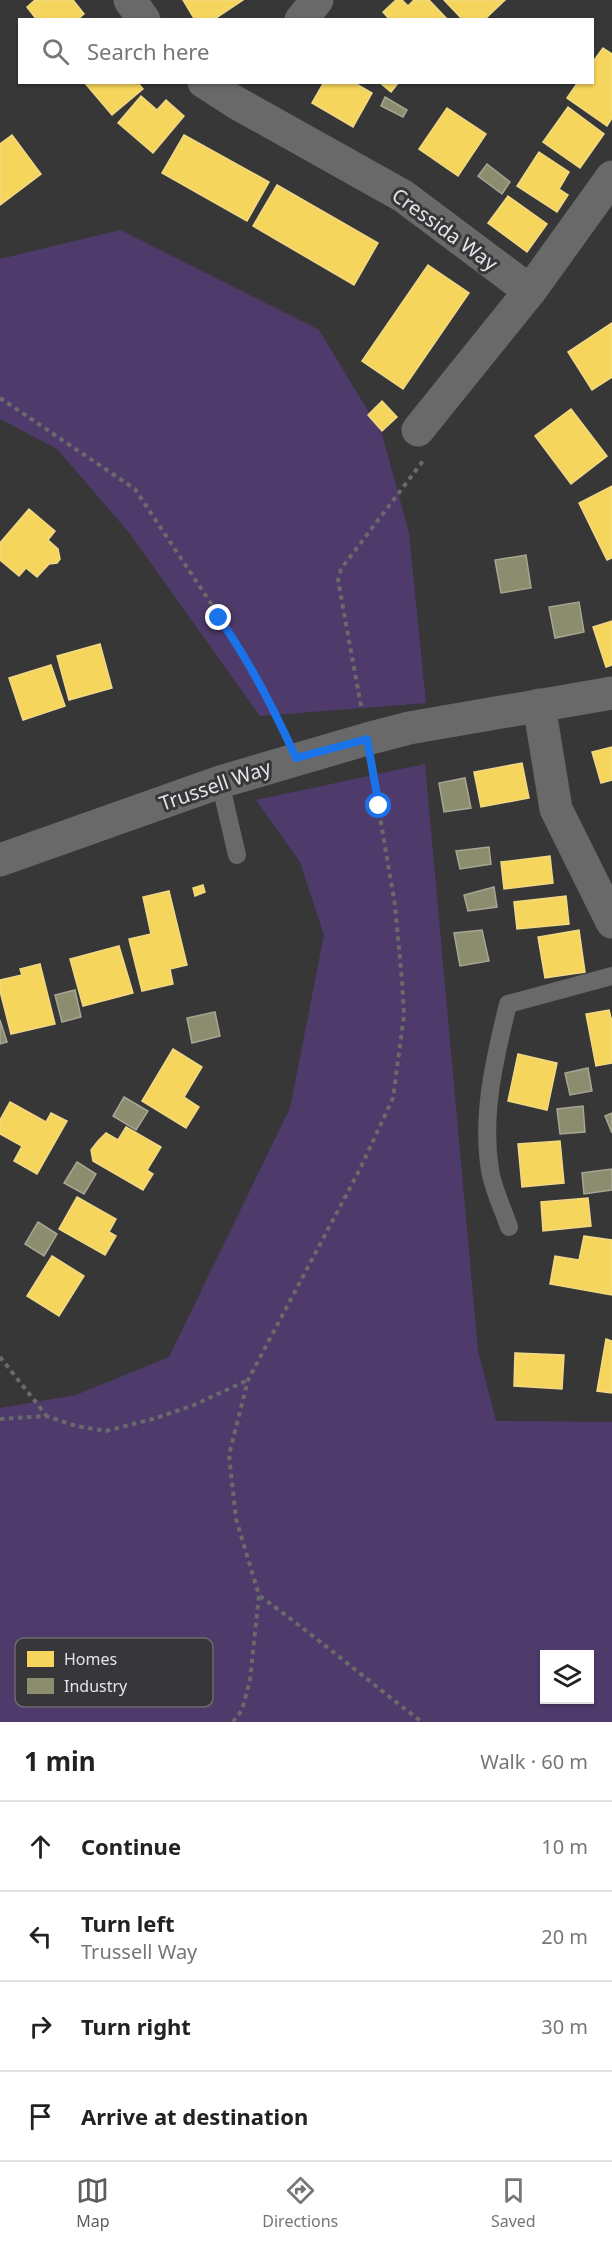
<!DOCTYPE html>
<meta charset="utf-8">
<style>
:root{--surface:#fff;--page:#f2f2f2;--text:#222;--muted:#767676;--line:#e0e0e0;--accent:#5e5e5f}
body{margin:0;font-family:"Noto Sans",sans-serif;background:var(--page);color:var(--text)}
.controls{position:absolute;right:18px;bottom:18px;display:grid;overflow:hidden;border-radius:0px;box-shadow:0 2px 4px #0004}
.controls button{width:54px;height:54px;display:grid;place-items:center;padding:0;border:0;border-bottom:2px solid var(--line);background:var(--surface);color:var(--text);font:30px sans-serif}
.stop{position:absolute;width:18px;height:18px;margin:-14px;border:4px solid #1a73e8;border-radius:50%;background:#fff}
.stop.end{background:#1a73e8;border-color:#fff;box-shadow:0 2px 6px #0008}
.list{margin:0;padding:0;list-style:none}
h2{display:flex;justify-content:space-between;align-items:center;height:78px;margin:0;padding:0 24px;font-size:26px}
h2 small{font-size:20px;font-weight:400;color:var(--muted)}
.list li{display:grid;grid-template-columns:39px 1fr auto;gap:18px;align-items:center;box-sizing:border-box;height:90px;padding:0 24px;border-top:2px solid var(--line)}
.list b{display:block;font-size:22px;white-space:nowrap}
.list p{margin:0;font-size:20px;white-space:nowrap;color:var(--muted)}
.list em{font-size:20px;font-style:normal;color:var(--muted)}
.icon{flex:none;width:33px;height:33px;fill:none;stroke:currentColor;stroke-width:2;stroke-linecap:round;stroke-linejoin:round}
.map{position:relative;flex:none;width:612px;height:1722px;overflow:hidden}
.search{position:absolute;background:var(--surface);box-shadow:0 2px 4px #0004;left:18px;right:18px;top:18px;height:66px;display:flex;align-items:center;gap:15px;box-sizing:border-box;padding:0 21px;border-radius:0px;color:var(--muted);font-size:22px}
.sheet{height:438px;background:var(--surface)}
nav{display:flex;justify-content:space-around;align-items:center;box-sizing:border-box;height:84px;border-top:2px solid var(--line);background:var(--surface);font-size:16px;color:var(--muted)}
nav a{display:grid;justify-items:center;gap:3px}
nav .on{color:var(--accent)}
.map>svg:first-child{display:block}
.green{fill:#4f3b6b;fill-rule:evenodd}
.homes{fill:#f6d55c;stroke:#f1d985;stroke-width:1.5}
.industry{fill:#8c8c6e;stroke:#a6a692;stroke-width:1.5}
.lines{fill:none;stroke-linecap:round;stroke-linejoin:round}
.path{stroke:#6a6a6b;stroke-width:4;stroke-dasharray:4.5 4.5;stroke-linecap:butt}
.service{stroke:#696969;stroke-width:18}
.minor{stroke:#696969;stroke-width:33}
.route{stroke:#1a73e8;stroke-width:8}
.labels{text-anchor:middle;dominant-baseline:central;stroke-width:6;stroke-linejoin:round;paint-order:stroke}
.street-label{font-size:20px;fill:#e4e3e6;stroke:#373639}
.key{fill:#373639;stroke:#6b6a6d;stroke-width:1.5}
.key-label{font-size:16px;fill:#e4e3e6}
</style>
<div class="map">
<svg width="612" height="1722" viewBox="0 0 612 1722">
<rect width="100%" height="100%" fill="#373738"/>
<!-- green -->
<path class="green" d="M120,230L319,330L382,434L409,533L426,703L260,716L131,535L57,449L0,419V259Z
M425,764L478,1351L496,1421L612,1422V1722H0V1408L76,1395L169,1357L290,1108L324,935L300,862L256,800ZM590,1654V1700H544V1654Z"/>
<!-- homes -->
<path class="homes" d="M35,0H73L84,14L77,20H37L27,7Z
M183,0H243L213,20H195Z
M396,0H402L408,6L414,0H429L448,20H390L383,12Z
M444,0H505L484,20H463Z
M603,48L612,54V118L607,126L567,98L578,82H592V63Z
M84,82H137L143,89L112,115Z
M324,82H353L372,93L353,127L312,103Z
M379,82H399L391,92Z
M141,96L157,110L166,100L184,116L153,153L118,123Z
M568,107L604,134L580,168L543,142Z
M447,108L486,134L458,176L419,149Z
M12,135L41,174L0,205V144Z
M184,135L269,182L247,221L162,173Z
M539,152L569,172L559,189L568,195L557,212L517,186Z
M277,185L378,243L354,285L253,226Z
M508,196L547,224L527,252L488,223Z
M428,265L469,293L403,389L362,361Z
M612,323V377L592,390L568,352Z
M382,401L397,417L382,431L368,415Z
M571,409L607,456L571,484L535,436Z
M612,486V558L607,560L579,503Z
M29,509L55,531L48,540L58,549L60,559L57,563L49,564L37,577L26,568L19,576L0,560V543Z
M612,621V665L606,667L593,627Z
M100,644L112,688L69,700L57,656Z
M51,665L65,706L23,720L9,678Z
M612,747V780L601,783L592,752Z
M522,763L529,798L481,807L474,772Z
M550,856L553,883L504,889L501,862Z
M203,885L205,892L195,896L193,888Z
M169,891L187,965L170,969L173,984L142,991L129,939L151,934L143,897Z
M566,896L569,924L517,929L514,902Z
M579,930L585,972L545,978L538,937Z
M119,946L133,993L83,1006L70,959Z
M40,964L55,1024L11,1034L0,991V980L22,975L20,969Z
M609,1010L612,1022V1063L596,1066L586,1014Z
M173,1049L202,1067L184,1097L199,1107L186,1128L142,1101Z
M518,1054L557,1063L547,1110L508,1101Z
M10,1102L46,1122L51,1113L67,1121L37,1174L14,1161L22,1146L0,1134V1120Z
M126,1127L161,1147L147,1170L153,1174L143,1190L93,1161L91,1150L98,1141L106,1133L118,1140Z
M560,1141L564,1183L522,1187L518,1144Z
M77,1197L116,1219L109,1232L116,1236L105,1255L59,1229Z
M588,1198L591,1226L543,1231L541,1202Z
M584,1236L612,1240V1295L550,1284L555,1256L579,1260Z
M52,1256L84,1276L59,1316L27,1296Z
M606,1339L612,1341V1393L597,1391Z
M515,1353L564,1355L562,1389L514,1386Z"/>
<!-- industry -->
<path class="industry" d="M385,97L407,110L403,117L381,106Z
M487,164L510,182L502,194L478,176Z
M526,555L531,588L501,593L495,560Z
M579,602L584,632L555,638L549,607Z
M465,778L471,808L444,812L439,783Z
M489,847L491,864L460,869L456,851Z
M494,887L497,907L468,911L464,895Z
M482,930L489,961L460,966L454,933Z
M75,990L81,1017L62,1022L55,995Z
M215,1012L220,1036L192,1043L187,1018Z
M0,1020L7,1042L0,1044Z
M588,1068L592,1091L570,1095L565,1073Z
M124,1097L148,1111L136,1130L113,1116Z
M583,1106L585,1132L560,1134L557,1109Z
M612,1113V1133L605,1116Z
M77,1162L96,1174L84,1194L64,1183Z
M612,1169V1190L584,1194L582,1173Z
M38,1222L57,1234L44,1256L25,1244Z"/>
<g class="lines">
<!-- path -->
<path class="path" d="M0,398L135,489L244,653L283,730
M361,706L338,580L341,569L423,461
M0,1357L46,1415
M0,1419L46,1416L76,1426L106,1431L156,1418L194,1405L248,1380
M260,1596C315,1636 367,1680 422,1722
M233,1722L242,1710L250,1680L259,1595L236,1519L229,1455L248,1380L360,1169L393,1098L404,1015L402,981L395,905L372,770"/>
<!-- service -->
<path class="service" d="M220,782L237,855
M509,1227C503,1209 493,1189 490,1170C481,1114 495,1058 508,1004L612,976"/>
<!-- minor -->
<path class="minor" d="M130,0L144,20
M301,20L317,0
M204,82L235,102L403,196L530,291L612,177
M418,430L530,291
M539,705L556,809L612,922
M0,860L220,782L367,739L409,728L612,693"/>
</g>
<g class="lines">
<!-- route -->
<path class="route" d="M219,618C250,662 274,709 296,758L367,739L379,806"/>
</g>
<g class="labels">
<!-- street labels -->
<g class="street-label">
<text transform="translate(445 229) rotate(36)">Cressida Way</text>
<text transform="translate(215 785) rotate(-19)">Trussell Way</text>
</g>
</g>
<!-- legend -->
<rect x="15" y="1638" width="198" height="69" rx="9" class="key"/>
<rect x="27" y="1651" width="27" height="16" fill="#f6d55c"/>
<rect x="27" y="1678" width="27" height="16" fill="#8c8c6e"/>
<g class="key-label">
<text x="64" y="1665">Homes</text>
<text x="64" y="1692">Industry</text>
</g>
</svg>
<div class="controls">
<button><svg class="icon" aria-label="layers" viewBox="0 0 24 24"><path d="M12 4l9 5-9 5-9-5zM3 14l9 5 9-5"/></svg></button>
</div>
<div class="stop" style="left:379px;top:806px"></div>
<div class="stop end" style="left:219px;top:618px"></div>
<div class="search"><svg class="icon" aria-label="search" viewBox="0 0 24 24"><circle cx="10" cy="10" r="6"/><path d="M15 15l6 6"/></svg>Search here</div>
</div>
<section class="sheet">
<h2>1 min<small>Walk · 60 m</small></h2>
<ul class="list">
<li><svg class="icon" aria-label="ahead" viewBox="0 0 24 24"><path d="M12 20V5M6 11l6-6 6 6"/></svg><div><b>Continue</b></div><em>10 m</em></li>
<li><svg class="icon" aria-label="left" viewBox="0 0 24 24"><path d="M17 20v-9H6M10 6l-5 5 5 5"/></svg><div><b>Turn left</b><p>Trussell Way</p></div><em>20 m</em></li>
<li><svg class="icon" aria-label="right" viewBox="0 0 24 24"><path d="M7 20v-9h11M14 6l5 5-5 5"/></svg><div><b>Turn right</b></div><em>30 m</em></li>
<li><svg class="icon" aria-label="arrive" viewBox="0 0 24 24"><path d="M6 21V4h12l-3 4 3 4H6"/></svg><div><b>Arrive at destination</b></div></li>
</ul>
</section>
<nav>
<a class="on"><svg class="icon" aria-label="map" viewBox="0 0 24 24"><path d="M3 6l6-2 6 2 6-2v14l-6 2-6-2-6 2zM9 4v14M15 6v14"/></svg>Map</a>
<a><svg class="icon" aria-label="directions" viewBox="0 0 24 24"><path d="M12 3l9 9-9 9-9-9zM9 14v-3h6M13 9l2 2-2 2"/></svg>Directions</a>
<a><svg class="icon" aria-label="saved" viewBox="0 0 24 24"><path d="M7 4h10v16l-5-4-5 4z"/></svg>Saved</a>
</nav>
